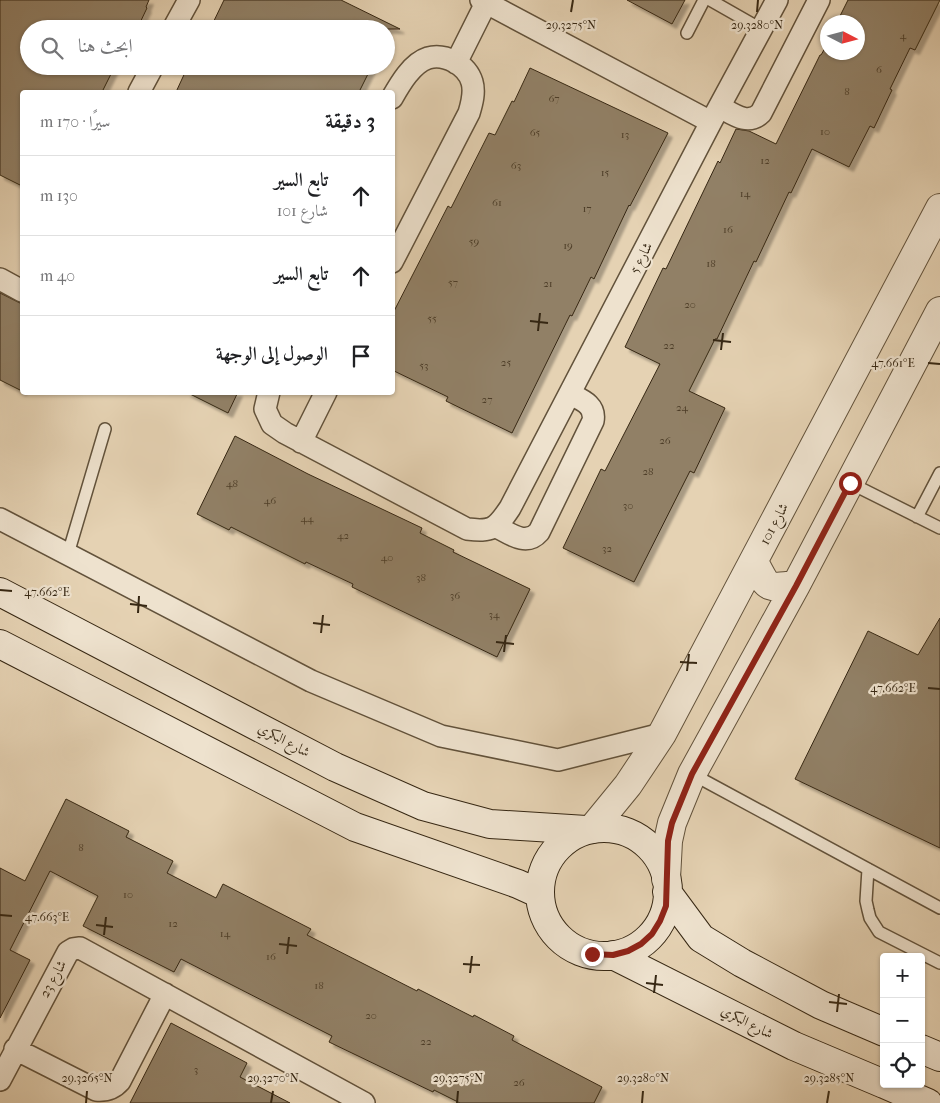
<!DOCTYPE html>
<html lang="ar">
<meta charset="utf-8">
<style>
:root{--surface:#fff;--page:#f2f2f2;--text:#202124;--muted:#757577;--line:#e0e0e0}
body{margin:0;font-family:"IM FELL French Canon",Amiri,serif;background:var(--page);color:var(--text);direction:rtl}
.controls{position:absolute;right:15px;bottom:15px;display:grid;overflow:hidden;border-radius:5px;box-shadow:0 1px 4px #0004}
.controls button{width:45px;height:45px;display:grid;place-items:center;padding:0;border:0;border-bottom:1px solid var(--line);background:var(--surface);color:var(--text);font:25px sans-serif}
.compass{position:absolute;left:820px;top:15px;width:45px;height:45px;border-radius:50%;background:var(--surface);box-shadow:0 1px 4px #0004;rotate:96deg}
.stop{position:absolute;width:15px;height:15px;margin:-11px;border:4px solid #8f2418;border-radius:50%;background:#fff}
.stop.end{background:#8f2418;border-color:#fff;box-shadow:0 1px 5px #0008}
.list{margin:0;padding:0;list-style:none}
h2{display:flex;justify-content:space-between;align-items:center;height:65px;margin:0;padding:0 20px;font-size:21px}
h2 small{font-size:16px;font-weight:400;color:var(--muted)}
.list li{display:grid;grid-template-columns:32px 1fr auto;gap:15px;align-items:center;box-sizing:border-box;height:80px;padding:0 20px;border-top:1px solid var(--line)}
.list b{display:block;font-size:19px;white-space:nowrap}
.list p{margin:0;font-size:16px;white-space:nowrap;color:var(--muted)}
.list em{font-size:16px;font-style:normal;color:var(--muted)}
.icon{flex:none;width:28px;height:28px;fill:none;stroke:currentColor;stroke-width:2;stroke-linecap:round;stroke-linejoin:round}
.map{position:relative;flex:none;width:940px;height:1103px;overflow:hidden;direction:ltr}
.search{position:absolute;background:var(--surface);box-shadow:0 1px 4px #0004;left:20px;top:20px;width:375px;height:55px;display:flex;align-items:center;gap:12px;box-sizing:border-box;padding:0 18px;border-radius:28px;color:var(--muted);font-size:19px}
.panel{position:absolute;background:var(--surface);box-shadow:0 1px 4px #0004;left:20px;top:90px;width:375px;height:305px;border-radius:5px;direction:rtl}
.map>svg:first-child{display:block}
.building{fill:#918066;stroke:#362713;filter:url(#shadow)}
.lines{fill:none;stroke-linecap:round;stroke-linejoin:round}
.service-casing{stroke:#62523b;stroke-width:14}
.minor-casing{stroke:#62523b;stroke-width:24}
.tertiary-casing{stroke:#62523b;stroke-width:30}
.secondary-casing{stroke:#362713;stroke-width:30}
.service{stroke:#eee2ce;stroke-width:11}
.minor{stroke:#eee2ce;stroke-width:21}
.tertiary{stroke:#eee2ce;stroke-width:28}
.secondary{stroke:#eee2ce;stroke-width:28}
.route{stroke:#8f2418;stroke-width:6}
.ticks{fill:none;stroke:#362713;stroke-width:2}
.labels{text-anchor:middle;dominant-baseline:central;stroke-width:4.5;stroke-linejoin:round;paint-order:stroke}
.number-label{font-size:11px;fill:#4d3d28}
.street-label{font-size:14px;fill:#362713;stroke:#eee2ce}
.ticks-label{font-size:12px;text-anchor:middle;fill:#362713;stroke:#eee2ce;stroke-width:4.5;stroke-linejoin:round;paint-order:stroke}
</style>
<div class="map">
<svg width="940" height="1103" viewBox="0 0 940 1103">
<defs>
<filter id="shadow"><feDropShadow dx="4.5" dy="4.5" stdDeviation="1" flood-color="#0004"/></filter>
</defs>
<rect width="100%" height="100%" fill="#e5d2b3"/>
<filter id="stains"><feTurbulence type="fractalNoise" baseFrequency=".004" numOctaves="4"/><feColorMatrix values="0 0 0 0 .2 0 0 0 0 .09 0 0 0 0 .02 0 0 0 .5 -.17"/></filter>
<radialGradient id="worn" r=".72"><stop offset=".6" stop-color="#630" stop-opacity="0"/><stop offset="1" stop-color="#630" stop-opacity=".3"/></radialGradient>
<!-- building -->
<path class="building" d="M0,0H149L146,7L147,8L137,29H29V66H115L102,92H22V186L0,175Z
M224,0H341L400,29H210Z
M627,0H685L672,24Z
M848,0H940L915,50L910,48L890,89L892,90L874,128L870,126L849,167L812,149L791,193L789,192L756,262L754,261L717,339H715L689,391L725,408L694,473L690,471L634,582L563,548L601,469L605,471L660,364L625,347L663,268L666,269L718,161L720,163L736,129L749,131L776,144L820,55H821L828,43V52H858V22H837Z
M188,66H372L359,92H176Z
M530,68L668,133L630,206L629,205L594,279L591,277L572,316L570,315L512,433L446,401L448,397L392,370V315L448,206L451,208L489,133L495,135L512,101L514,102Z
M0,293L22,304V391L0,380Z
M186,392H238L228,413Z
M235,436L308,474L422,528L420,533L454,550L453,552L530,589L497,657L352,587L353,584L306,562L305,564L231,527L229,530L197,514Z
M940,618V848L795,779L868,631L918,655Z
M66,799L129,831L126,837L173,861L167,873L216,898L223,884L311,929L307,935L417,991L418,989L473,1017L474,1015L514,1036L512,1040L602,1087L594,1103H460L434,1090L433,1092L329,1042L332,1036L181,959L174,972L83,926L98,896L50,871L10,950L30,960L0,1018V868L25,881Z
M171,1023L247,1063L240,1077L290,1103H130Z"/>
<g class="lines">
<defs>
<path id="service" d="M710,0L761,29
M687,33L704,0
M850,483L940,528
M917,517L940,473
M68,554L105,429
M692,774L940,908
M868,869L866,901L868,910L870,918L879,932L940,963"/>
<path id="minor" d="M481,0L711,122
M173,29L189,0
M456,63L486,3
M139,92L153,66
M392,98C400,84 412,63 428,58C445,53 467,65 472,82C475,92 472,103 469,113L392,262
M720,107C733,114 748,126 761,113L819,0
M0,279L22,291
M269,392L265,409L272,424L285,433L467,529C492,532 496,529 510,508L711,122L777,0
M301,442L326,392
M0,519L311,681L441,736L558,760L662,734
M495,526C509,533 526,547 539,532L593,421C596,405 582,400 570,394
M15,1049L96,1090C106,1091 113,1089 120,1081L165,994
M0,1080L68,952L73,949L80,948L364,1103"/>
<path id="tertiary" d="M754,562C768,588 765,589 796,585
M592,829L628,785L662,734L940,208
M666,879L668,841L672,823L692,774L796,585L940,311"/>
<path id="secondary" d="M0,592L335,767L423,806L490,824L586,830
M0,644L355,827L518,884L540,894
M540 892a64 64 0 1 1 128 0a64 64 0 1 1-128 0Z
M667,892L701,938L742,963L821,1005L884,1032
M613,955L794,1046L884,1084
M921,1049L940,1057
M884,1084L928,1103"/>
</defs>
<!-- service casing -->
<use href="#service" class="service-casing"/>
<!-- minor casing -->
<use href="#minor" class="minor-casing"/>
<!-- tertiary casing -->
<use href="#tertiary" class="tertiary-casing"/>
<!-- secondary casing -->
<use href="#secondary" class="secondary-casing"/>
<!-- service -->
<use href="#service" class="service"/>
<!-- minor -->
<use href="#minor" class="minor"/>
<!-- tertiary -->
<use href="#tertiary" class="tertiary"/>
<!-- secondary -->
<use href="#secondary" class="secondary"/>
</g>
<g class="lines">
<!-- route -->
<path class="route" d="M592,954L613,955L628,951L641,944L652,934L660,921L666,906L668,841L672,823L692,774L796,586L850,483"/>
</g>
<!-- ticks -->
<path class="ticks" d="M571,12L573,0M757,12L758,0M530,321L548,323M538,331L540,313M713,340L731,342M721,350L723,333M928,363L940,364M0,590L12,591M130,604L147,606M138,613L139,596M313,623L330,625M321,633L323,615M496,642L514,644M504,652L506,635M680,662L697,663M687,671L689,654M928,688L940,689M0,915L12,916M96,925L113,927M104,935L106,917M279,944L297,946M287,954L289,937M463,964L480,965M470,973L472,956M646,983L663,985M654,993L656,975M829,1002L847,1004M837,1012L839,994M86,1103L87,1091M271,1103L273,1091M457,1103L458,1091M642,1103L643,1091M827,1103L829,1091"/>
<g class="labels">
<!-- number labels -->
<g class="number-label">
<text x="903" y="35">4</text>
<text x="879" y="69">6</text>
<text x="847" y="91">8</text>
<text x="554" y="98">67</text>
<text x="825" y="131">10</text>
<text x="535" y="132">65</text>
<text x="625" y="134">13</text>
<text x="765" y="160">12</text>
<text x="516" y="165">63</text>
<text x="605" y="172">15</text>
<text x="745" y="193">14</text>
<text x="497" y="202">61</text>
<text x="587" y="208">17</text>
<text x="728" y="229">16</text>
<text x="474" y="241">59</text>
<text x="568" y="245">19</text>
<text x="711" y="263">18</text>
<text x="453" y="282">57</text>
<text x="548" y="283">21</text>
<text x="690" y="304">20</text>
<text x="432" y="318">55</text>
<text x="669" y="345">22</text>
<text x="506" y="362">25</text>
<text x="424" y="365">53</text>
<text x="487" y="399">27</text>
<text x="682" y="407">24</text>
<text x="665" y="440">26</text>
<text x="648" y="471">28</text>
<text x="232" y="483">48</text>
<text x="270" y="500">46</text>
<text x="628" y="505">30</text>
<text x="307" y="518">44</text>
<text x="343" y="535">42</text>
<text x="607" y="548">32</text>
<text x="387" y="557">40</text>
<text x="421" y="577">38</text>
<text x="455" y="595">36</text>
<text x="494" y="614">34</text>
<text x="81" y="847">8</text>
<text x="128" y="894">10</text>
<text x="173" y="923">12</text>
<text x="225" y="933">14</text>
<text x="271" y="956">16</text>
<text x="319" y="985">18</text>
<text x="371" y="1015">20</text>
<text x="426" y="1041">22</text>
<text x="196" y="1069">3</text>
<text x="519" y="1082">26</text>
</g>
<!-- street labels -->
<g class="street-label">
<text transform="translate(641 258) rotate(-62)">شارع 5</text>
<text transform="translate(774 524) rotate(-62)">شارع 101</text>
<text transform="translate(284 740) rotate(28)">شارع البكري</text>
<text transform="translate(53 979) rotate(-61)">شارع 23</text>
<text transform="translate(747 1022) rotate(27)">شارع البكري</text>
</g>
</g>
<g class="ticks-label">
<text x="571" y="29">29.3275°N</text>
<text x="757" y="29">29.3280°N</text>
<text x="893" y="367">47.661°E</text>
<text x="47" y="596">47.662°E</text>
<text x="893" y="692">47.662°E</text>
<text x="47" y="921">47.663°E</text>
<text x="87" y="1082">29.3265°N</text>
<text x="273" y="1082">29.3270°N</text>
<text x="458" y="1082">29.3275°N</text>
<text x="643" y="1082">29.3280°N</text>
<text x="829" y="1082">29.3285°N</text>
</g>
<rect width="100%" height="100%" filter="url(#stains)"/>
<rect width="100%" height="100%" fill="url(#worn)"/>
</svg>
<div class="controls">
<button>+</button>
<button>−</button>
<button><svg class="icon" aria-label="locate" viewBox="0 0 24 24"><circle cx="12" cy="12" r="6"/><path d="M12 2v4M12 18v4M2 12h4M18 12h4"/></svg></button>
</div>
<svg class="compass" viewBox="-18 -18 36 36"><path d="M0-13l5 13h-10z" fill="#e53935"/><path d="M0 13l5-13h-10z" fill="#757577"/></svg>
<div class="stop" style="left:850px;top:483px"></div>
<div class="stop end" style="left:592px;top:954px"></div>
<div class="search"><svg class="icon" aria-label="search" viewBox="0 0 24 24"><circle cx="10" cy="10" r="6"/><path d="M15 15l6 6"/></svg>ابحث هنا</div>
<section class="panel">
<h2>3 دقيقة<small>سيرًا · 170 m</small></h2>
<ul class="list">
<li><svg class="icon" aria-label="ahead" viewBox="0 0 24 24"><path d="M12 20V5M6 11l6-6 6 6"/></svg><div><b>تابع السير</b><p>شارع 101</p></div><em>130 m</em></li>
<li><svg class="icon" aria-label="ahead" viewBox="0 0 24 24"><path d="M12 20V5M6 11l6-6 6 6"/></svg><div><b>تابع السير</b></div><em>40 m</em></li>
<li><svg class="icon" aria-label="arrive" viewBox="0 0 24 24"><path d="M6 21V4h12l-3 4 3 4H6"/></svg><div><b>الوصول إلى الوجهة</b></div></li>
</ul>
</section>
</div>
